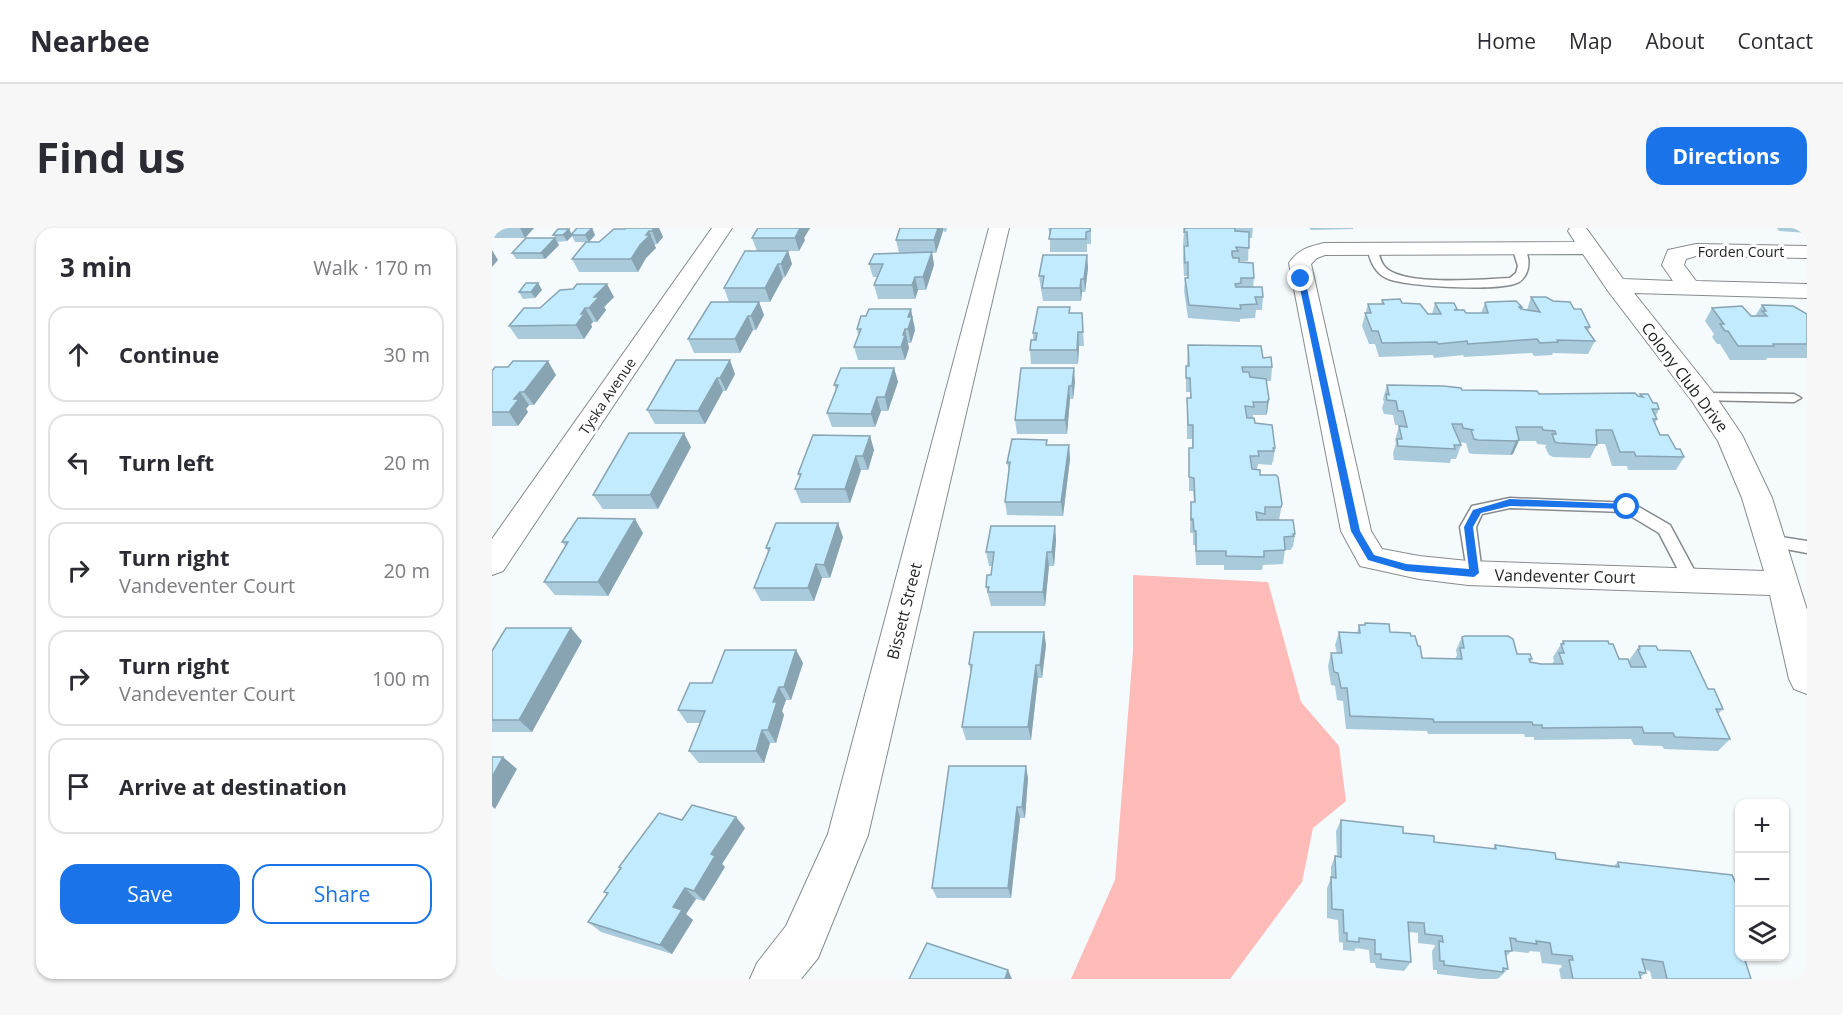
<!DOCTYPE html>
<meta charset="utf-8">
<style>
:root{--surface:#fff;--page:#f7f7f7;--text:#2b2b33;--muted:#7c7c81;--line:#e1e1e2;--accent:#1a73e8}
body{margin:0;font-family:"Open Sans",sans-serif;background:var(--page);color:var(--text)}
.controls{position:absolute;right:18px;bottom:18px;display:grid;overflow:hidden;border-radius:12px;box-shadow:0 2px 4px #0004}
.controls button{width:54px;height:54px;display:grid;place-items:center;padding:0;border:0;border-bottom:2px solid var(--line);background:var(--surface);color:var(--text);font:30px sans-serif}
.stop{position:absolute;width:18px;height:18px;margin:-14px;border:4px solid #1a73e8;border-radius:50%;background:#fff}
.stop.end{background:#1a73e8;border-color:#fff;box-shadow:0 2px 6px #0008}
.list{margin:0;padding:0;list-style:none}
h2{display:flex;justify-content:space-between;align-items:center;height:78px;margin:0;padding:0 24px;font-size:26px}
h2 small{font-size:20px;font-weight:400;color:var(--muted)}
.list li{display:grid;grid-template-columns:39px 1fr auto;gap:18px;align-items:center;box-sizing:border-box;height:96px;margin:0 12px 12px;padding:0 12px;border:2px solid var(--line);border-radius:18px}
.list b{display:block;font-size:22px;white-space:nowrap}
.list p{margin:0;font-size:20px;white-space:nowrap;color:var(--muted)}
.list em{font-size:20px;font-style:normal;color:var(--muted)}
.actions{display:flex;gap:12px;padding:18px 24px}
.actions a{flex:1;padding:14px 0;border:2px solid var(--accent);border-radius:18px;text-align:center;font-size:21px;color:var(--accent)}
.actions .main{background:var(--accent);color:#fff}
.icon{flex:none;width:33px;height:33px;fill:none;stroke:currentColor;stroke-width:2;stroke-linecap:round;stroke-linejoin:round}
.map{position:relative;flex:none;width:1315px;height:751px;overflow:hidden;border-radius:18px}
header{display:flex;align-items:center;gap:36px;box-sizing:border-box;height:84px;padding:0 30px;background:var(--surface);border-bottom:2px solid var(--line)}
header strong{font-size:28px}
nav{display:flex;gap:33px;margin-inline-start:auto;font-size:21px}
.intro{display:flex;align-items:center;justify-content:space-between;box-sizing:border-box;height:144px;padding:0 36px}
h1{margin:0;font-size:42px}
.button{padding:15px 27px;border-radius:18px;background:var(--accent);color:#fff;font-size:21px;font-weight:700}
main{display:flex;gap:36px;padding:0 36px}
aside{flex:1;background:var(--surface);border-radius:18px;box-shadow:0 2px 4px #0004}
.map>svg:first-child{display:block}
.green{fill:#febbb7}
.lines{fill:none;stroke-linecap:round;stroke-linejoin:round}
.service-casing{stroke:#878b8e;stroke-width:3}
.minor-casing{stroke:#878b8e;stroke-width:2}
.service{fill:#fff;fill-rule:evenodd}
.minor{fill:#fff;fill-rule:evenodd}
.wall{fill:#a8cadb}
.shaded-wall{fill:#88a4b2}
.building{fill:#c3ebff;stroke:#88a4b2;stroke-width:1.5}
.route{fill:#1a73e8}
.labels{text-anchor:middle;dominant-baseline:central;stroke-width:6;stroke-linejoin:round;paint-order:stroke}
.far-street-label{font-size:14px;fill:#1e2021;stroke:#fff}
.street-label{font-size:16px;fill:#1e2021;stroke:#fff}
</style>
<header>
<strong>Nearbee</strong>
<nav><a>Home</a><a>Map</a><a>About</a><a>Contact</a></nav>
</header>
<div class="intro"><h1>Find us</h1><a class="button">Directions</a></div>
<main>
<aside>
<h2>3 min<small>Walk · 170 m</small></h2>
<ul class="list">
<li><svg class="icon" aria-label="ahead" viewBox="0 0 24 24"><path d="M12 20V5M6 11l6-6 6 6"/></svg><div><b>Continue</b></div><em>30 m</em></li>
<li><svg class="icon" aria-label="left" viewBox="0 0 24 24"><path d="M17 20v-9H6M10 6l-5 5 5 5"/></svg><div><b>Turn left</b></div><em>20 m</em></li>
<li><svg class="icon" aria-label="right" viewBox="0 0 24 24"><path d="M7 20v-9h11M14 6l5 5-5 5"/></svg><div><b>Turn right</b><p>Vandeventer Court</p></div><em>20 m</em></li>
<li><svg class="icon" aria-label="right" viewBox="0 0 24 24"><path d="M7 20v-9h11M14 6l5 5-5 5"/></svg><div><b>Turn right</b><p>Vandeventer Court</p></div><em>100 m</em></li>
<li><svg class="icon" aria-label="arrive" viewBox="0 0 24 24"><path d="M6 21V4h12l-3 4 3 4H6"/></svg><div><b>Arrive at destination</b></div></li>
</ul>
<div class="actions"><a class="main">Save</a><a>Share</a></div>
</aside>
<div class="map">
<svg width="1315" height="751" viewBox="0 0 1315 751">
<rect width="100%" height="100%" fill="#f5fafc"/>
<!-- green -->
<path class="green" d="M641,347L776,354L809,474L847,518L854,573L821,600L810,654L738,751H579L623,652L641,423Z"/>
<g class="lines">
<defs>
<path id="service" d="M1025,16C1040,21 1040,46 1027,54C1011,64 912,59 894,50C882,44 878,32 875,20L876,18H884C887,24 888,34 893,39C912,59 992,51 1018,50L1024,45L1026,38L1020,19Z
M1211,165L1302,166L1309,170L1302,174L1206,172L1204,169Z
M1018,270L1140,275L1178,297L1207,351L1205,355H1193L1167,305L1132,284L1018,280L990,286L984,299L990,345L988,349H976L968,299L980,278Z
M1277,307L1315,313V325L1272,317L1269,313L1272,309Z"/>
<path id="minor" d="M220,0H240L11,343L0,347V311Z
M497,0H517L376,607L326,730L309,751H258L265,735L294,698L336,606Z
M1078,0H1094L1131,51L1181,53L1170,37L1176,22L1204,16L1315,18V30L1204,28L1194,31L1192,37L1204,53L1315,56V70L1142,65L1220,163L1250,207L1280,270L1315,382V466L1302,461L1297,451L1278,367L976,357L927,351L868,338L849,303L797,35C807,21 816,19 832,15L1083,14L1076,3ZM1091,26L1116,63L1200,173L1226,213L1250,270L1272,343L976,333L927,328L890,321L879,303L819,36L825,30L833,27Z"/>
</defs>
<!-- service casing -->
<use href="#service" class="service-casing"/>
<!-- minor casing -->
<use href="#minor" class="minor-casing"/>
<!-- service -->
<use href="#service" class="service"/>
<!-- minor -->
<use href="#minor" class="minor"/>
</g>
<!-- wall -->
<path class="wall" d="M0,0H42L33,10H0Z
M100,0L103,7L97,14H83L80,8L75,13L65,14L67,17L53,31H24L20,25L63,10L61,7L77,1L80,6Z
M134,0H167L171,9L165,16L162,17L164,20L154,30L146,44H87L80,31L107,14Z
M266,0H318L312,10L313,12L307,23H296L300,36L293,49L291,50L278,74H267L272,87L264,102H261L248,125H202L196,111L237,74L232,60L265,23L260,10Z
M408,0H455L454,4L451,3L444,25H440L442,37L434,62H426L423,71H386L382,57L385,49H381L377,36L407,25L404,12Z
M556,0H599V16H595V24H558V7Z
M691,0H761L760,10H757L756,33H747L762,50L761,59L771,69L770,82H764L763,90L748,91V94L696,90L692,63L693,50H695V48H692L691,31L692,18H695L694,17H691L692,3L691,2Z
M817,0H861V1L819,2Z
M1285,0H1315V5L1287,3Z
M595,27L596,40L593,64H590L589,73H551L547,48Z
M46,55L50,62L43,70L31,71L27,64Z
M122,69L112,79L114,82L105,94H101L99,96L100,99L92,111H26L17,98L48,80Z
M1039,69L1061,73L1082,81L1098,99L1096,103L1103,113L1096,126L1061,125L1060,127L1042,128L1040,125L972,129L971,127L942,130L941,127L887,129L883,116H877L870,98L876,76H889L890,72L910,75L936,86H940L943,75L974,85H989L993,75L1030,79V81L1035,82Z
M1270,77L1315,86V130H1275L1274,132H1238L1228,116H1225L1220,109L1222,106L1213,93L1220,80L1263,88Z
M578,79V85H590L592,118H587L586,136H539L538,122L541,112V105Z
M422,95L423,102L419,115H416V116L417,120L413,132H366L362,119L366,107L365,101Z
M696,117L771,130L780,139L779,153H774L777,171L775,185L774,187H761V190L763,195L783,220L781,234H780V237L766,236L765,241L790,276L787,292L803,306L801,319H800L799,322H793L791,336L771,337L770,342H732V337H704L703,317H701V305H698L699,274H702L701,263H697V220H700V211H695V170H698V164H694V138H695Z
M184,132L243,146L234,163H231L213,196H163L155,182Z
M402,140L406,154L396,183H389L383,199H340L335,185L344,162L342,157Z
M0,143L64,147L42,177H37L34,181L36,184L26,198H0Z
M583,154L581,171H578L575,206H525L523,192Z
M895,157L970,162L1047,166L1147,169L1148,166L1167,181L1164,188L1165,191L1163,195L1168,207L1192,229L1184,242H1136L1135,238H1120L1113,216H1105L1098,230L1061,229L1057,227L1053,219L1055,217L1045,216L1044,213H1027L1021,226L1018,227L981,226L977,225L974,215L967,214L969,217L964,231H959L958,235L902,232L901,225L904,215L903,212L907,198V197H903L901,187L892,186L890,180L892,174L891,171Z
M378,208L382,222L376,242H369L358,275H309L303,261L308,250L306,246Z
M555,212V217H577L578,231L571,288L515,287L513,274L517,243L515,235Z
M199,219L166,281H111L101,267Z
M563,298L564,312L562,338H557L553,378H499L494,359L499,347L500,338H497L494,324Z
M151,305L116,368L63,367L52,354L74,319L70,314Z
M351,309L338,350H330L322,373H269L262,360L276,324L274,320Z
M873,395L898,404L919,408L926,418L930,430L963,431L965,427L964,422L970,409L1040,431L1038,434L1049,436H1060L1062,433L1061,429L1071,413L1137,434L1138,431L1147,418L1166,422L1216,461L1231,481L1226,486L1238,511L1226,523L1172,521L1170,518L1142,517L1139,511L1042,512V509H1033L1032,506H936L935,503L854,501L851,473L845,472L843,458L839,457L836,438L839,425H845L843,417L847,404L865,405L867,397H872Z
M552,404L554,417L550,450H546L539,512H474L470,499L479,445L477,436Z
M90,413L40,504H0V423Z
M304,422L311,435L299,472H294L290,483L292,487L284,515H278L272,535H207L197,523L208,495H195L186,482L220,455Z
M536,550L533,590H528L519,670H445L440,660Z
M190,592L253,600L230,636L233,639L212,673L204,671L194,686L201,692L180,726L109,704L96,694L115,666L112,664L128,640L127,639Z
M849,592L911,605L942,614L1001,621L1003,617L1064,631L1122,638L1126,634L1248,729L1259,751H1160L1158,743L1153,742L1154,745L1148,749V751H1069L1067,741L1070,739L1069,737L1050,735L1048,724L1038,723L1036,725L1019,723L1014,729L1016,741L1007,750L1004,751H988L945,746V742H941L940,723L943,718V717L926,715V705L917,704L919,734L912,743L884,740L883,735H878L877,722L864,720L862,723L851,722V715L847,714L846,692L835,690V660L839,650V639L843,628H845L844,603Z"/>
<!-- shaded-wall -->
<path class="shaded-wall" d="M28,0H42L33,10Z
M100,0L103,7L97,14L93,7Z
M162,0H167L171,9L165,16L160,3Z
M307,0H318L312,10L313,12L307,23L303,10Z
M446,0H451V3L444,25L442,12Z
M77,1L80,7H79L80,8L75,13L71,7Z
M157,3L164,20L154,30L146,44L139,31Z
M63,10L67,17L53,31L49,25Z
M0,22L6,32L0,39Z
M296,23L300,36L293,49L289,36Z
M440,24L442,37L434,62L431,49Z
M595,27L596,40L593,64L592,51Z
M286,36L291,50L278,74L273,60Z
M423,49L426,62L423,71L420,57Z
M589,51L590,64L589,73L588,60Z
M46,55L50,62L43,70L39,64Z
M115,56L122,69L112,79L114,82L105,94L97,80L102,69Z
M267,74L272,87L264,102L259,88Z
M93,80L101,94L99,96L100,99L92,111L84,97L89,86Z
M419,81L423,102L419,115L416,101V89Z
M256,88L261,102L248,125L243,111Z
M413,101L417,120L413,132L409,119L411,107Z
M586,104L587,118L586,136L585,122Z
M238,132L243,146L234,163L228,150Z
M56,133L64,147L42,177L32,164Z
M402,140L406,154L396,183L393,169Z
M582,140L583,154L581,171L580,158Z
M225,150L231,163L213,196L206,183Z
M577,158L578,171L575,206L573,192Z
M28,164L37,177L34,181L36,184L26,198L17,184L22,171Z
M385,169L389,183L383,199L379,186Z
M777,171L775,185L774,187L775,174Z
M192,205L199,219L166,281L158,267Z
M378,208L382,222L376,242L371,228Z
M1027,212L1021,226L1018,227L1024,213Z
M577,217L578,231L571,288L569,274Z
M364,228L369,242L358,275L353,261Z
M143,291L151,305L116,368L106,354Z
M346,295L351,309L338,350L332,337Z
M563,298L564,312L562,338L560,324Z
M555,324L557,338L553,378L551,364Z
M324,336L330,350L322,373L316,360Z
M79,400L90,413L40,504L27,492Z
M552,404L554,417L550,450L548,437Z
M304,422L311,435L299,472L292,459Z
M544,437L546,450L539,512L536,499Z
M287,459L294,472L290,483L292,487L284,515L276,502L281,474Z
M270,502L278,515L272,535L264,523Z
M11,529L25,541L3,581L0,578V549Z
M534,538L536,550L533,590L530,579Z
M525,579L528,590L519,670L516,660Z
M244,589L253,600L230,636L233,639L212,673L202,663L219,626Z
M193,660L204,671L194,686L201,692L180,726L168,717L181,679Z
M516,742L520,751H513Z"/>
<!-- building -->
<path class="building" d="M85,0H100L93,7H79Z
M134,0H162L160,3H157L154,7H158L148,17L139,31H80L94,14H107L122,1H133Z
M266,0H308L303,10H260Z
M408,0H446L442,12H404Z
M559,0H598V3L594,4V11H557Z
M693,0H743V3L757,4V20L744,19L746,23H740V27L741,30H747V34L761,35L762,50H749V55L743,56L744,59H770L771,69H763L765,76L748,77L749,81L697,77L693,50H696V34L693,35L692,18H696L695,4H692Z
M66,1H77L71,7H61Z
M34,10H63L49,25H20Z
M253,23H296L289,36H286L273,60H232Z
M440,24L431,49H423L420,57H382L391,36H377L382,26Z
M551,27H595L592,51H589L588,60H550L552,48H547Z
M34,55H46L39,64H27Z
M85,56H115L102,69H107L97,80H93L89,86L93,85L84,97L17,98L32,80H48L68,62L81,61Z
M1039,69H1054L1061,73L1078,74L1082,81H1089L1098,99H1093L1103,113L1065,112L1066,114L1048,115L1045,111L976,116L975,113L946,116L945,114L890,115L886,103H880L873,85H879L876,76H892L890,72L908,71L910,75L928,76L936,86H949L943,75H962L965,81L962,82H972L974,85H996L993,75L995,74L1024,73L1030,79H1027L1029,81L1048,84Z
M219,74H267L259,88H256L243,111H196Z
M1270,77L1301,78L1315,86V116H1281L1282,118H1246L1236,103H1233L1228,96H1232L1220,80L1250,78L1259,88H1275L1270,83H1274Z
M546,79H578L577,85H590L591,104H586L585,122H538L539,112H544L545,105H541Z
M377,81H419L416,89H420L416,101H413L411,107H413L409,119H362L369,101H365L369,88H374Z
M696,117L769,118L771,130L779,129L780,139H750L751,144H757L758,149L774,151L777,171L775,174H761L762,179L753,178L755,190H762L763,195L780,197L783,220H781L782,223H766L767,228H758L760,241L768,242V247H784L786,249L790,276L789,279H773V286L764,284L765,292H801L803,306H801L802,308L792,309L793,322L772,323V329L734,328V323H704V303H702L701,291L699,292V274H703L702,250L697,249V220H701V197H696L695,170H699L698,150H694V138H697Z
M184,132H238L228,150H225L206,183L155,182Z
M21,133H56L32,164H28L22,171H27L17,184H0V143L3,139H16Z
M349,140H402L393,169H385L379,186L335,185L346,157H342Z
M529,140H582L580,158H577L573,192H523Z
M895,157L951,158L969,160L970,162L1045,163L1047,166L1143,165L1146,168L1151,169L1148,166H1156L1161,175H1165L1167,181H1160L1165,191H1161L1168,207H1176L1184,221H1188L1192,229L1144,228L1142,224H1128L1120,202H1104L1105,217L1067,215L1063,214L1060,206H1064L1063,203L1051,202L1050,199H1024L1027,212L1024,213L986,212L982,211L979,202H982L971,200L970,196H960L969,217H962L963,221L906,218L905,211H910L907,198L915,199L911,183H906L904,173L895,172L894,166L897,167Z
M137,205H192L158,267H101Z
M321,207L378,208L371,228H364L353,261H303L309,246H306Z
M520,211L555,212L554,217H577L569,274H513L518,234L515,235Z
M86,290L143,291L106,354H52L76,314H70Z
M284,295H346L332,337L324,336L316,360H262L278,320H274Z
M499,298H563L560,324H555L551,364H496L497,359H494L495,347H499L502,324H494Z
M873,395L897,396L898,404L918,405L919,408H923L926,418H928L930,430L970,431L968,420H972L970,409L973,408H1016L1021,411L1025,426H1038L1040,431H1037L1038,434L1049,436H1071L1067,425H1072L1069,416H1072L1071,413H1116L1117,416H1121L1127,431H1136L1139,439H1154L1146,422L1148,421L1147,418H1164L1166,422L1198,423L1216,461H1222L1231,481H1224L1238,511L1183,509L1181,505H1152L1150,499L1050,500V497H1041L1040,494H942L941,491L858,488L855,460H849L846,445L842,444L839,425H850L847,404L868,405L867,397H873Z
M14,400H79L27,492H0V423Z
M482,404H552L548,437H544L536,499H470L480,437L477,436Z
M233,422H304L292,459H287L281,474H285L276,502H270L264,523H197L213,483L186,482L198,455H220Z
M0,529H11L0,549Z
M457,538H534L530,579H525L516,660H440Z
M200,577L244,589L219,626L223,628L202,663L193,660L181,679L190,682L168,717L96,694L116,665L112,664L129,640L127,639L167,585L190,592Z
M849,592L911,599V605L942,608V614L1004,621L1003,617L1063,625L1064,631L1127,639L1126,634L1240,647L1248,665V729H1252L1259,751H1175L1171,734L1150,731L1154,745L1147,744L1149,751H1081L1077,732H1081L1080,728L1060,726L1058,715L1044,713L1045,716L1024,713V711L1018,710L1020,723H1013L1016,741L1011,740V744L952,737V733H948L947,713L951,714L950,708L933,706L932,695L916,694L919,734L889,731V726H883V712L867,710V714L855,713V705H852L851,682L840,681L839,649L844,650L843,628L849,629Z
M435,715L516,742L513,751H417Z"/>
<!-- route -->
<path class="route" d="M809,49L813,51L868,303L882,327L914,336L977,341L972,299L981,282L1018,271L1135,276L1138,277V281L1018,278L989,285L981,299L987,345L982,349L914,343L876,332L859,303L806,51Z"/>
<g class="labels">
<!-- far-street labels -->
<g class="far-street-label">
<text x="1249" y="23">Forden Court</text>
<text transform="translate(115 168) rotate(-56)">Tyska Avenue</text>
</g>
<!-- street labels -->
<g class="street-label">
<text transform="translate(1193 149) rotate(53)">Colony Club Drive</text>
<text transform="translate(1073 348) rotate(1)">Vandeventer Court</text>
<text transform="translate(412 383) rotate(-76)">Bissett Street</text>
</g>
</g>
</svg>
<div class="controls">
<button>+</button>
<button>−</button>
<button><svg class="icon" aria-label="layers" viewBox="0 0 24 24"><path d="M12 4l9 5-9 5-9-5zM3 14l9 5 9-5"/></svg></button>
</div>
<div class="stop" style="left:1135px;top:279px"></div>
<div class="stop end" style="left:809px;top:51px"></div>
</div>
</main>
